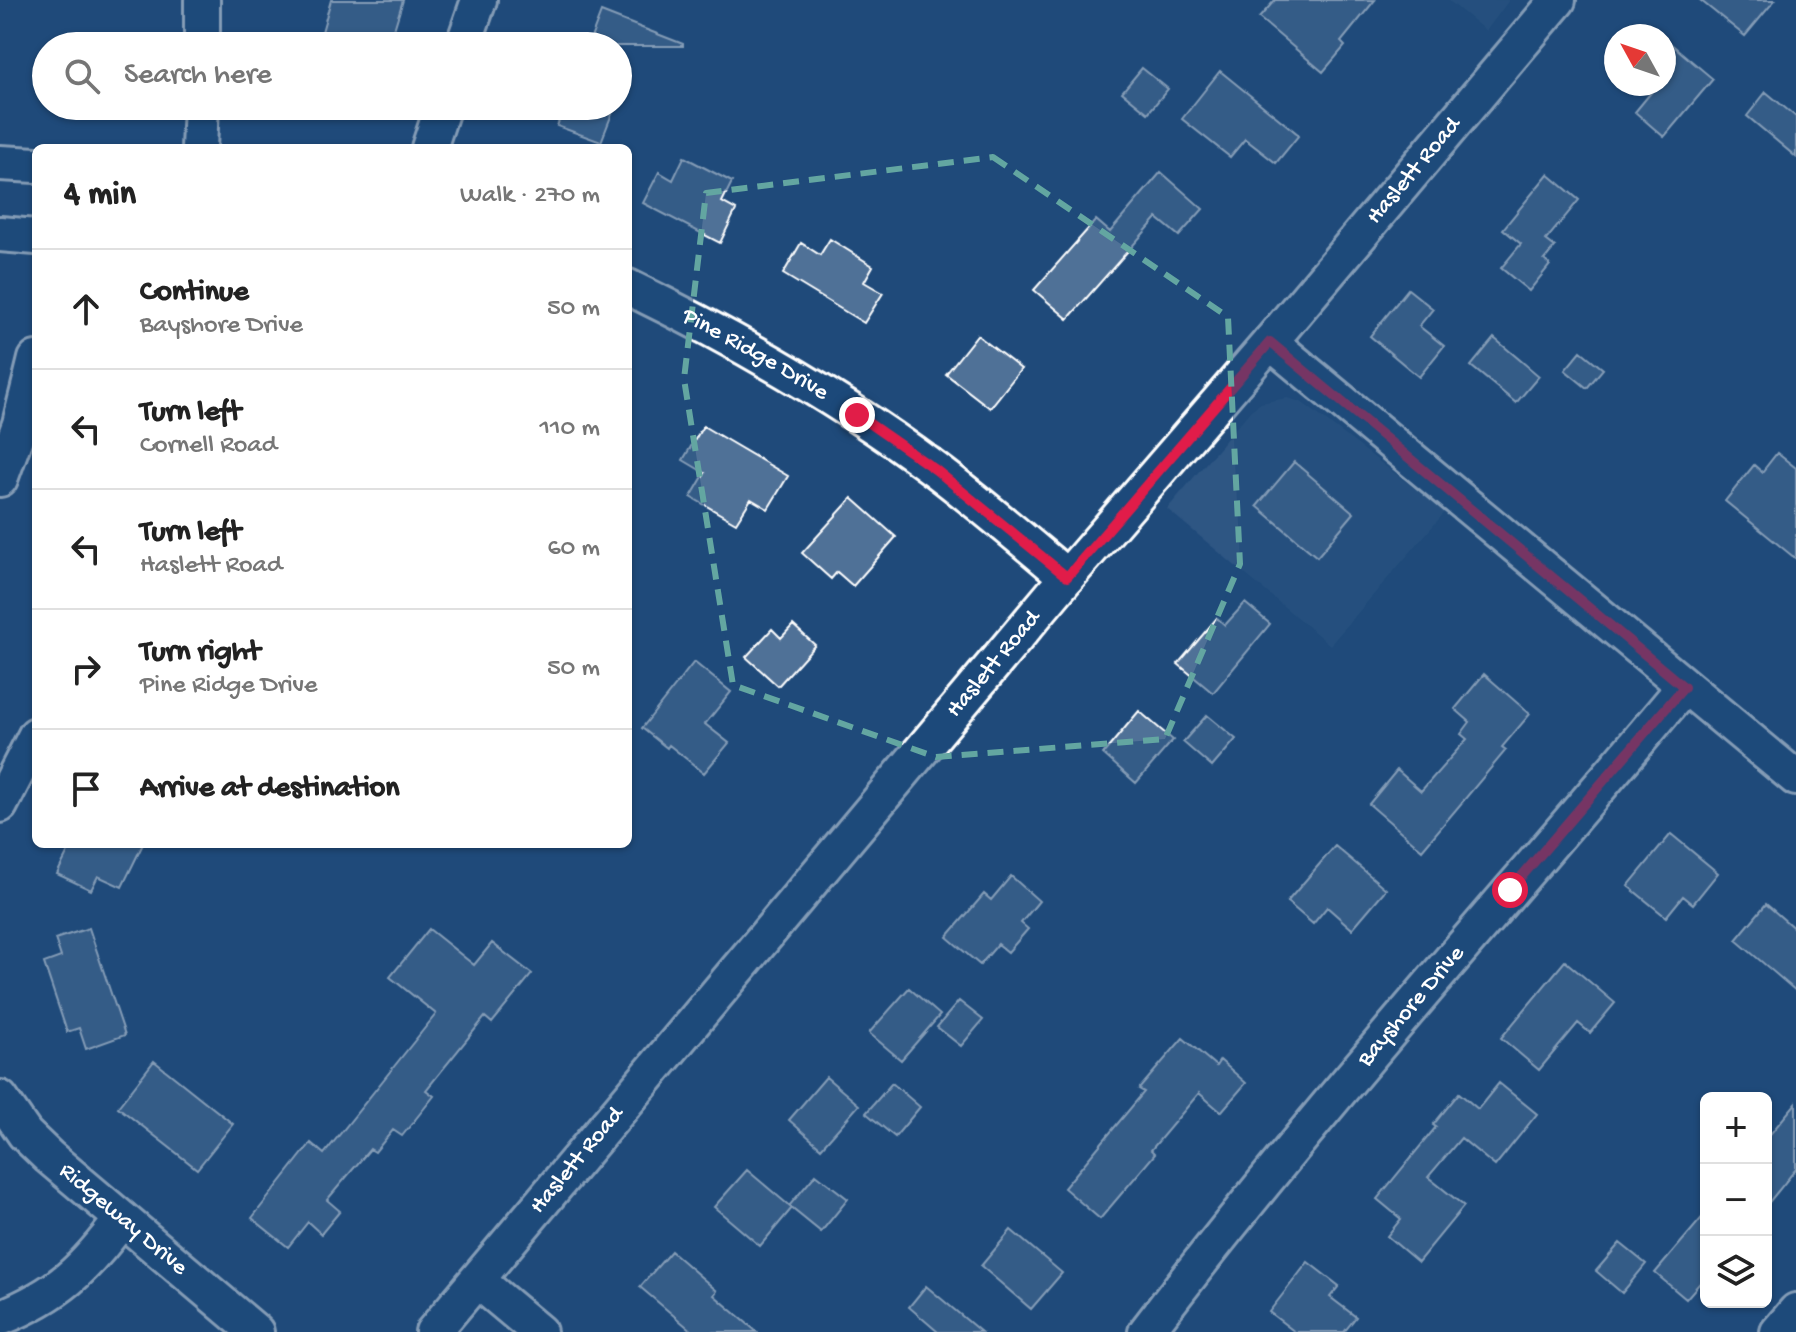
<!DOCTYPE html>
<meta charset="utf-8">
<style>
:root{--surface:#fff;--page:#f6f6f6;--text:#222;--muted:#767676;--line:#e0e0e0}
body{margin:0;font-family:"Gochi Hand",sans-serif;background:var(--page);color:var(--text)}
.controls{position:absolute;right:24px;bottom:24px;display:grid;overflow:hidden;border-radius:12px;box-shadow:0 2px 6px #0004}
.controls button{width:72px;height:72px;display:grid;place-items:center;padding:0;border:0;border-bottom:2px solid var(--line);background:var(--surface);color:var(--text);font:40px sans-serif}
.compass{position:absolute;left:1604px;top:24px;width:72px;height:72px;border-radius:50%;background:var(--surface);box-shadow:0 2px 6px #0004;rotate:310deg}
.stop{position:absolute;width:24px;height:24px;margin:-18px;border:6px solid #e11d48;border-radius:50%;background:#fff}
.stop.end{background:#e11d48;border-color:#fff;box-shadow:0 2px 8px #0008}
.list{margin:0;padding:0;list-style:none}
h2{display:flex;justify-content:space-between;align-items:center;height:104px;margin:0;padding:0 32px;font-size:34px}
h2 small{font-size:26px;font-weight:400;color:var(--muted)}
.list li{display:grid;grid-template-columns:52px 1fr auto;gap:24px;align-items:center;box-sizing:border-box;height:120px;padding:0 32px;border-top:2px solid var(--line)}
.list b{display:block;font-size:30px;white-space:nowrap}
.list p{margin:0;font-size:26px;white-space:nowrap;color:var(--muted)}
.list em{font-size:26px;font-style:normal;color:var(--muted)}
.icon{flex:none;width:44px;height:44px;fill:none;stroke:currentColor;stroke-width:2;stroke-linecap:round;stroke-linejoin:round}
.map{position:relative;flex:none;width:1796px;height:1332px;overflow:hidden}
.search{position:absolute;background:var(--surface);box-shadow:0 2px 6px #0004;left:32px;top:32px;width:600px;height:88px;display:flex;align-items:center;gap:20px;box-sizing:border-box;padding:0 28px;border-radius:44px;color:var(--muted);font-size:30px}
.panel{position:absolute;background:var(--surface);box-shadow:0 2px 6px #0004;left:32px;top:144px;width:600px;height:704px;border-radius:12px}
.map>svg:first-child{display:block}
.built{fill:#2e5683}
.building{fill:#507197;stroke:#fff;stroke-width:2}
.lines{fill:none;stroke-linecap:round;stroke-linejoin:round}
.minor-casing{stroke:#fff;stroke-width:40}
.minor{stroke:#1f4a7a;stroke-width:34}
.route{stroke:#e11d48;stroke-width:10}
.marked{fill:none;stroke:#63a6a1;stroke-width:6;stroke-dasharray:16 10;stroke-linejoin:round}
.labels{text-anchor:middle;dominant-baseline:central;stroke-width:6;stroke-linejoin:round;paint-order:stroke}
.street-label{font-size:24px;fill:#fff;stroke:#1f4a7a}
</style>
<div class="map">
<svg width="1796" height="1332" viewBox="0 0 1796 1332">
<rect width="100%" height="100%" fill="#1f4a7a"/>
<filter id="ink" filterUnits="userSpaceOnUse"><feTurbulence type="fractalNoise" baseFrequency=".0125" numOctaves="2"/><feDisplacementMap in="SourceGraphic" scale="16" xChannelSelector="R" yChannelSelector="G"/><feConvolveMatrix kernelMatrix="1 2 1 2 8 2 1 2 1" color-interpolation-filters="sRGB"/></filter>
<g filter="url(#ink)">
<!-- built -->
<path class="built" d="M1448,0H1509L1486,31Z
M1287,398L1301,402L1312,410L1445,512L1330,645L1167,509L1251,410L1261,403Z"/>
<!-- building -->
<path class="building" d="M331,0H403L389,46H318Z
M1275,0H1375L1341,42L1345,46L1323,72L1259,18Z
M1700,0H1775L1745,36Z
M601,12L683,44V46H588Z
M1664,38L1713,79L1664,137L1635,112L1658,84H1664Z
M1142,68L1168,89L1148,113L1122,92Z
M1220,71L1299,135L1276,163L1245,139L1230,157L1182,119Z
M1766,92L1796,117V157L1747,116Z
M565,106H615L601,142L557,126Z
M684,157L732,182L722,202L736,210L720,243L643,203L659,172L673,180Z
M1161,172L1203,209L1179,236L1157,218L1068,319L1034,290L1096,220L1110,232Z
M1548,174L1579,200L1546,240L1555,247L1544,260L1550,265L1529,291L1501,268L1521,244L1503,229Z
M830,239L873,266L864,282L883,293L864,323L783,274L801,243L820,255Z
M1408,289L1433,309L1419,326L1444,346L1419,377L1370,336Z
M977,335L1021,369L990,408L946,374Z
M1494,338L1539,376L1516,403L1471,366Z
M1581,351L1603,369L1587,388L1565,370Z
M703,426L788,476L768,509L751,499L736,523L691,497L705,473L683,460Z
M1777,453L1796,468V559L1725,501L1754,465L1762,472Z
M1294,462L1354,513L1317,557L1257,506Z
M852,498L896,537L853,586L837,572L831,579L802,553Z
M1245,603L1270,624L1213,693L1178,664L1217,618L1225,625Z
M793,625L815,645L778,686L746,657L772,629L781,638Z
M694,662L731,692L705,724L729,743L704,773L669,745L667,748L642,728Z
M1484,674L1530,714L1502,747L1506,750L1422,850L1369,804L1397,770L1421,791L1467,739L1461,734L1470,722L1455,709Z
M1139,711L1173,740L1136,783L1103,754Z
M1207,715L1236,739L1212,767L1183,742Z
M1671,834L1718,873L1693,904L1683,896L1666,917L1628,886Z
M72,844H143L122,887L98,876L91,890L57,874Z
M1335,846L1386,889L1352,929L1327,907L1313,924L1287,902Z
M1011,876L1039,901L1021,923L1028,929L1008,952L998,944L980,965L947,937L984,894L991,900Z
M1766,904L1796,930V991L1736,940Z
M89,928L125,1035L86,1049L79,1028L67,1032L44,963L61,957L55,939Z
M429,929L474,965L492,943L532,974L492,1023L485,1017L426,1090L434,1096L402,1136L393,1130L375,1152L370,1149L327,1200L340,1211L321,1234L308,1222L288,1247L252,1218L311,1143L324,1154L436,1014L390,977Z
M1565,961L1615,1003L1590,1033L1578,1023L1539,1070L1501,1038Z
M909,988L940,1015L901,1060L869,1033Z
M959,1001L983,1020L961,1046L937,1027Z
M1183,1038L1216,1066L1220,1060L1246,1083L1221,1112L1199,1093L1151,1150L1155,1154L1100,1219L1064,1188L1144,1092L1139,1089Z
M154,1061L233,1124L197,1169L118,1107Z
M826,1077L859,1105L821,1148L789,1120Z
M892,1083L920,1107L895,1137L866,1113Z
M1499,1083L1537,1114L1495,1166L1461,1138L1428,1177L1464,1206L1418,1262L1387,1236L1401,1219L1377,1199L1436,1127L1433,1125L1459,1093L1478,1109Z
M1796,1103V1169L1766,1206V1139Z
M747,1170L792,1208L760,1246L714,1207Z
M816,1174L848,1199L821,1232L789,1206Z
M1706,1213V1276L1686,1299L1655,1273Z
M1011,1230L1062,1273L1031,1309L981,1266Z
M1620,1243L1646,1264L1622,1293L1596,1271Z
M671,1251L717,1291L714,1295L757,1332H693L640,1287Z
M1308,1262L1339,1286L1330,1297L1356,1317L1344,1332H1295L1269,1312Z
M926,1286L981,1332H938L909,1307Z"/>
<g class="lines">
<defs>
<g id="minor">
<path d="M202,0V46"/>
<path d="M463,46L479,0"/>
<path d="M199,148L201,106"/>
<path d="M429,148L443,106"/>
<path d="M0,163L36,165"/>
<path d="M0,234L36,237"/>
<path id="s1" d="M628,287C735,339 840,398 936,470C981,504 1024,541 1067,577"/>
<path d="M1270,342L1796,778"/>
<path d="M0,479L20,424L36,359"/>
<path d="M0,805L36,735"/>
<path id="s2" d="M0,1098L25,1134L49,1157L256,1332"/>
<path d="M478,1281L539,1332"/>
<path d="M0,1318C59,1294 84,1270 122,1219"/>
<path id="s3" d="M433,1332L1067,577L1270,342L1558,0"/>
<path id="s4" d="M1146,1332C1316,1109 1505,901 1684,687"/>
<path d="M1778,1332L1796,1311"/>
</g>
</defs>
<!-- minor casing -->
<use href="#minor" class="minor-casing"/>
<!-- minor -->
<use href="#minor" class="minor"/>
</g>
</g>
<g class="lines" filter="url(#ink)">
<!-- route -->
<path class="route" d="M857,415L936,470L1067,577L1270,342L1684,687L1510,890"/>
</g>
<!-- marked area -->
<path d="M0 0H1796V1332H0ZM993,157L1228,317L1240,564L1165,739L936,757L733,685L684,379L706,193Z" fill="#1f4a7a" fill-opacity=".55" fill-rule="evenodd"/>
<path class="marked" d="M993,157L1228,317L1240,564L1165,739L936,757L733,685L684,379L706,193Z"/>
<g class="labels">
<!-- street labels -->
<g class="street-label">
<text stroke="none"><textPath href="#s3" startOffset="1520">Haslett Road</textPath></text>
<text stroke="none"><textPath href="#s1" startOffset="144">Pine Ridge Drive</textPath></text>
<text stroke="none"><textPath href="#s3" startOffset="872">Haslett Road</textPath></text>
<text stroke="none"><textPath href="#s4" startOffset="420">Bayshore Drive</textPath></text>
<text stroke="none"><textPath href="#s3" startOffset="224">Haslett Road</textPath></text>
<text stroke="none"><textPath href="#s2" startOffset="174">Ridgeway Drive</textPath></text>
</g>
</g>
</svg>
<div class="controls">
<button>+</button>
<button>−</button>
<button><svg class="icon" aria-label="layers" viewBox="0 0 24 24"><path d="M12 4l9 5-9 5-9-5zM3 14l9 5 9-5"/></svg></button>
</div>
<svg class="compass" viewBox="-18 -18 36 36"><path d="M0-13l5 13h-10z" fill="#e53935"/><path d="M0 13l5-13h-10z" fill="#767676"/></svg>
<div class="stop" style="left:1510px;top:890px"></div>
<div class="stop end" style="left:857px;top:415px"></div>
<div class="search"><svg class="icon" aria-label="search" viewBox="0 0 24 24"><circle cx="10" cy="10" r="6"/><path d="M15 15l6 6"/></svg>Search here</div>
<section class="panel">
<h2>4 min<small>Walk · 270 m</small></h2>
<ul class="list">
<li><svg class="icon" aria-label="ahead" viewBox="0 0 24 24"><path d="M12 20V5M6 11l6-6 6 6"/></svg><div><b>Continue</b><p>Bayshore Drive</p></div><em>50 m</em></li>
<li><svg class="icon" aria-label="left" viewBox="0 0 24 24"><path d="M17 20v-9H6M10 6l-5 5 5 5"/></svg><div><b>Turn left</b><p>Cornell Road</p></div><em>110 m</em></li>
<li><svg class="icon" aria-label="left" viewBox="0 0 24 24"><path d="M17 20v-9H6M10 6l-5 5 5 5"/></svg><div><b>Turn left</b><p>Haslett Road</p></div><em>60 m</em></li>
<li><svg class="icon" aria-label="right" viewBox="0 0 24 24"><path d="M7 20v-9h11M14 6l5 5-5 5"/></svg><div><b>Turn right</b><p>Pine Ridge Drive</p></div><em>50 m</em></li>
<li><svg class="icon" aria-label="arrive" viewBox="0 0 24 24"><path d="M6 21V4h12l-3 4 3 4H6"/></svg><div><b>Arrive at destination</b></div></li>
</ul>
</section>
</div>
